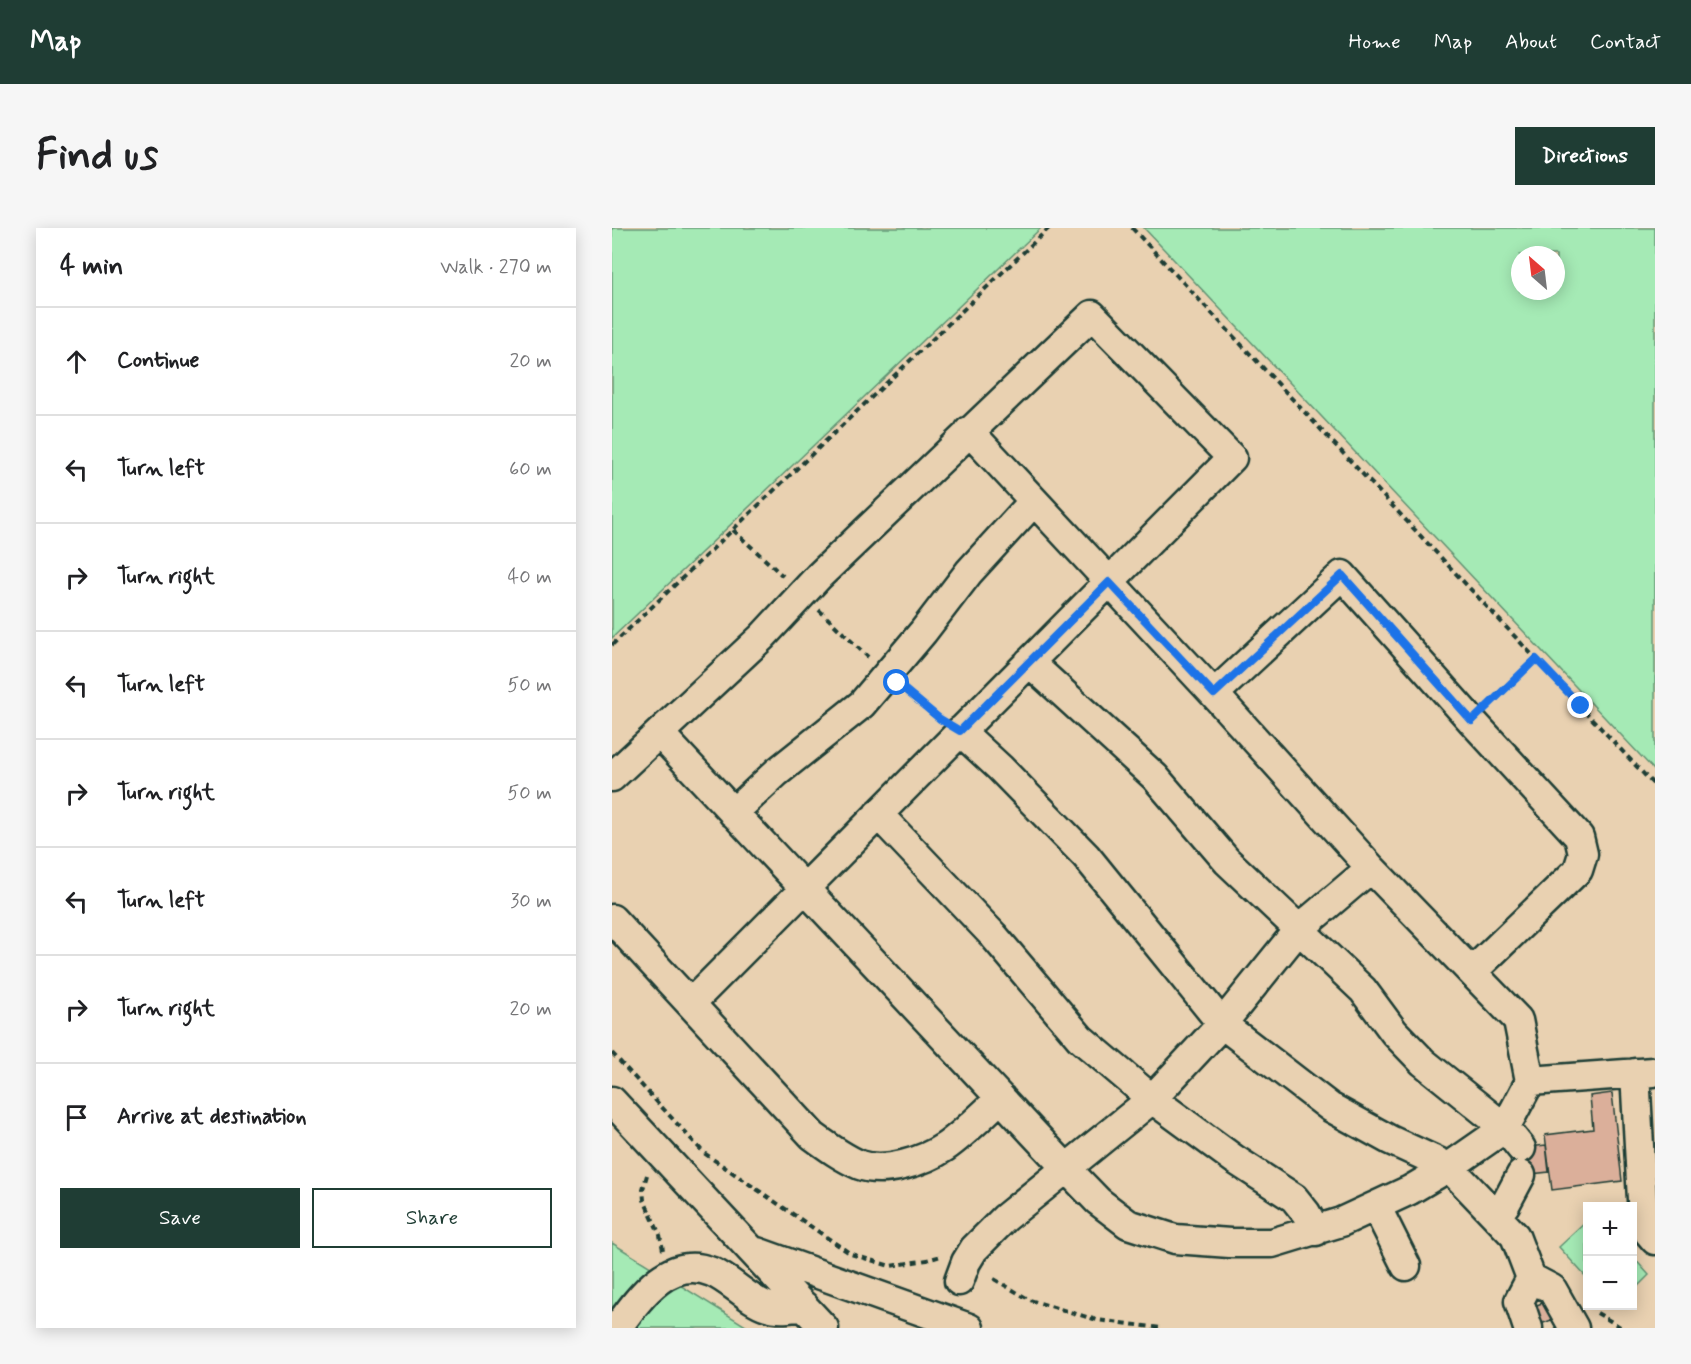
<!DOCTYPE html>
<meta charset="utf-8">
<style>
:root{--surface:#fff;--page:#f6f6f6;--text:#202124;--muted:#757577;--line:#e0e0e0;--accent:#1f3d34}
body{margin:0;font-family:Mynerve,sans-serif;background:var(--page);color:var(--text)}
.controls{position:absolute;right:18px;bottom:18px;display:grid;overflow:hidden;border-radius:0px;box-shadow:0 3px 15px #0003}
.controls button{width:54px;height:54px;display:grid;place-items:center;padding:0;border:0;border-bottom:2px solid var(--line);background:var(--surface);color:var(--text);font:30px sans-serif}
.compass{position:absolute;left:899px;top:18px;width:54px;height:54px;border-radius:50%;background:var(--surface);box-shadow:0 3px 15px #0003;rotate:332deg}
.stop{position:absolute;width:18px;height:18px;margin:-14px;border:4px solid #1a73e8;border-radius:50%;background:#fff}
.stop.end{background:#1a73e8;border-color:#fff;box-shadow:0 2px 6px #0008}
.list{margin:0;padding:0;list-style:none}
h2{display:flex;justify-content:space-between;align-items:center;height:78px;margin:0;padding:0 24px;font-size:26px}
h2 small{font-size:20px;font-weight:400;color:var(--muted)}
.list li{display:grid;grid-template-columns:39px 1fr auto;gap:18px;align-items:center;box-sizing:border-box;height:108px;padding:0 24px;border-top:2px solid var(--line)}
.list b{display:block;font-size:22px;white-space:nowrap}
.list em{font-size:20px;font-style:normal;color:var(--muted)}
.actions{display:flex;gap:12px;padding:18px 24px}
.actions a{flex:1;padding:14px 0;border:2px solid var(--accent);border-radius:0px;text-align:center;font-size:21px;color:var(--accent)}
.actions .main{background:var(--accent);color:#fff}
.icon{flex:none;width:33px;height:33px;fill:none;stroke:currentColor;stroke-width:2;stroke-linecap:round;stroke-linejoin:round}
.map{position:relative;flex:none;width:1043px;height:1100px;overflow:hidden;border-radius:0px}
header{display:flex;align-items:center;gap:36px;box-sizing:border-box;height:84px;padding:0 30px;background:var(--accent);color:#fff}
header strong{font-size:28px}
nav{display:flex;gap:33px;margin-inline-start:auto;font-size:21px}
.intro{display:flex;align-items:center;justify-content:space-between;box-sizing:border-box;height:144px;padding:0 36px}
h1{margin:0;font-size:42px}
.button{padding:15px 27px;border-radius:0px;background:var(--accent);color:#fff;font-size:21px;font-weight:700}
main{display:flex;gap:36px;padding:0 36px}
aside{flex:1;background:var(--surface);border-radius:0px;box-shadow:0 3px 15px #0003}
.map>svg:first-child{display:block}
.grass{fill:#a5eab5;stroke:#629474;stroke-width:1.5;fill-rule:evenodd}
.building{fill:#dbaf9a;stroke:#1f3d34;stroke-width:1.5}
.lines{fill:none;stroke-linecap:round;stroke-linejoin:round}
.minor-casing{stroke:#1f3d34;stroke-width:33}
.path{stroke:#1f3d34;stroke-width:4;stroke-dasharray:6 4.5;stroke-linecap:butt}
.minor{stroke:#e9d1b1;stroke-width:28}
.route{stroke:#1a73e8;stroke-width:8}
</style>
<header>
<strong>Map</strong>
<nav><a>Home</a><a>Map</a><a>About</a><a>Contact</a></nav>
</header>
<div class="intro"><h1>Find us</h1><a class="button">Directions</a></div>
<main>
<aside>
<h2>4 min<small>Walk · 270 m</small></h2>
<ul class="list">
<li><svg class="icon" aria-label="ahead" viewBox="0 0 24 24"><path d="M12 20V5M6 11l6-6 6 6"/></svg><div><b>Continue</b></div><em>20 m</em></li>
<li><svg class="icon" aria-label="left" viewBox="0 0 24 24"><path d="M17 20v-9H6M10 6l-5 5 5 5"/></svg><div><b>Turn left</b></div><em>60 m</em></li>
<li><svg class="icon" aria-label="right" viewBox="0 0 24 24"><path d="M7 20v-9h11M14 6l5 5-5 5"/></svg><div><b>Turn right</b></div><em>40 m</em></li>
<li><svg class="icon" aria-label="left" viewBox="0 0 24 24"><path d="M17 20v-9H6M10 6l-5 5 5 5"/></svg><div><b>Turn left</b></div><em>50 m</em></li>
<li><svg class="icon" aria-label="right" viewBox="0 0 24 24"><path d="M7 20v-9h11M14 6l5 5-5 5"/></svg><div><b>Turn right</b></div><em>50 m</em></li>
<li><svg class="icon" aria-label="left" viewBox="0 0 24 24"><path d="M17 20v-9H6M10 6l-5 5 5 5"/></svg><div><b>Turn left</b></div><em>30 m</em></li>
<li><svg class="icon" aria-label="right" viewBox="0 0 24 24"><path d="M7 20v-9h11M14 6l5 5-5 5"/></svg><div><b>Turn right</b></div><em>20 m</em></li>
<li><svg class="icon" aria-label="arrive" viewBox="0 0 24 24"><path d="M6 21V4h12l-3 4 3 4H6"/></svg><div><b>Arrive at destination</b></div></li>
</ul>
<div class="actions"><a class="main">Save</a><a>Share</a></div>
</aside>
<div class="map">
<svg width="1043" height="1100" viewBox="0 0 1043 1100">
<rect width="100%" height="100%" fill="#e9d1b1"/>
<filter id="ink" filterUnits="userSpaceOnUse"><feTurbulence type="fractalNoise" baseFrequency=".0167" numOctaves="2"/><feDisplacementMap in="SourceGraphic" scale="12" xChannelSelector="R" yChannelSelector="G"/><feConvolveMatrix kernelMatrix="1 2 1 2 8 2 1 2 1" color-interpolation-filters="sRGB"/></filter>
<g filter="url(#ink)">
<!-- grass -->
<path class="grass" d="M0,0H429L0,410Z
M532,0H1043V543ZM908,27H944V63H908Z
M975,993V1050L947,1019Z
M0,1015L137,1100H0Z
M1021,1029L1037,1047L1021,1063Z"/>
<!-- building -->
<path class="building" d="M1000,865L1010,953L940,962L933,907L981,901L978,868Z
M934,917L937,944L900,948L897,921Z
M941,1071L947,1089L929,1096L922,1078Z"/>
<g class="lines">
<defs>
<path id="minor" d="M417,434L543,549L615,633L751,762L782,804L811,834L893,900L909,920
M602,466L730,347L860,493L967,609L971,626L966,642L861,743
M348,503L388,540L474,628L610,796L718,879L778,912L837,939L903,1008L919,1050L940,1061L962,1100
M48,506L455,941L486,973L516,996L563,1011L618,1015H660L729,994L798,962L837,939L893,900L918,853L906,792L759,640L602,466L357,203
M0,549L150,409L207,348L480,87L620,230L79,775
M121,585L165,544L250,476L311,404L357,344L422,273
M266,586L381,707L468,810L540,871L622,931L682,970L694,985L704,1003
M0,691L201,908C216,919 231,930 248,937C273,946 312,933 333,919C353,905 371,886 389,870
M1023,845L1031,990L1037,1005L1043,1012
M918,853L1041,844
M0,873L212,1100
M764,978L794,1038
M883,986L893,977L909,947
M145,1024L357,1100
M347,1053L354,1034L362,1021L393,990L540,871L610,796L686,702L759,640
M5,1100C27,1070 57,1026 100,1044C119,1052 136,1072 155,1078C167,1082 179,1080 192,1078
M916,1100L907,1073L919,1050"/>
</defs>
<!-- minor casing -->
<use href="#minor" class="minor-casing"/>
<!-- path -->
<path class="path" d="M520,0L1043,558
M121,302L171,348
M207,382L256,429
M0,417L437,0
M292,462L326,490
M878,475L924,431
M0,825L92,925L239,1026L278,1038L315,1032L329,1028
M35,947L31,961L32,972L48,1007L51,1022
M382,1051L418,1072L485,1092L549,1100
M985,1085L1010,1100"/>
<!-- minor -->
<use href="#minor" class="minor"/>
</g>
</g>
<g class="lines" filter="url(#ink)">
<!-- route -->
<path class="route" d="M285,455L328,491L348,503L497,354L602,466L730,347L860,493L924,431L969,478"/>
</g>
</svg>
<div class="controls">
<button>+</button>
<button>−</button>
</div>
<svg class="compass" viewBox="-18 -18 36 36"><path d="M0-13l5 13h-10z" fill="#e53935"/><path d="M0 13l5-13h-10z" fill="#757577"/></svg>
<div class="stop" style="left:285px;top:455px"></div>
<div class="stop end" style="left:969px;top:478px"></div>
</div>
</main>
